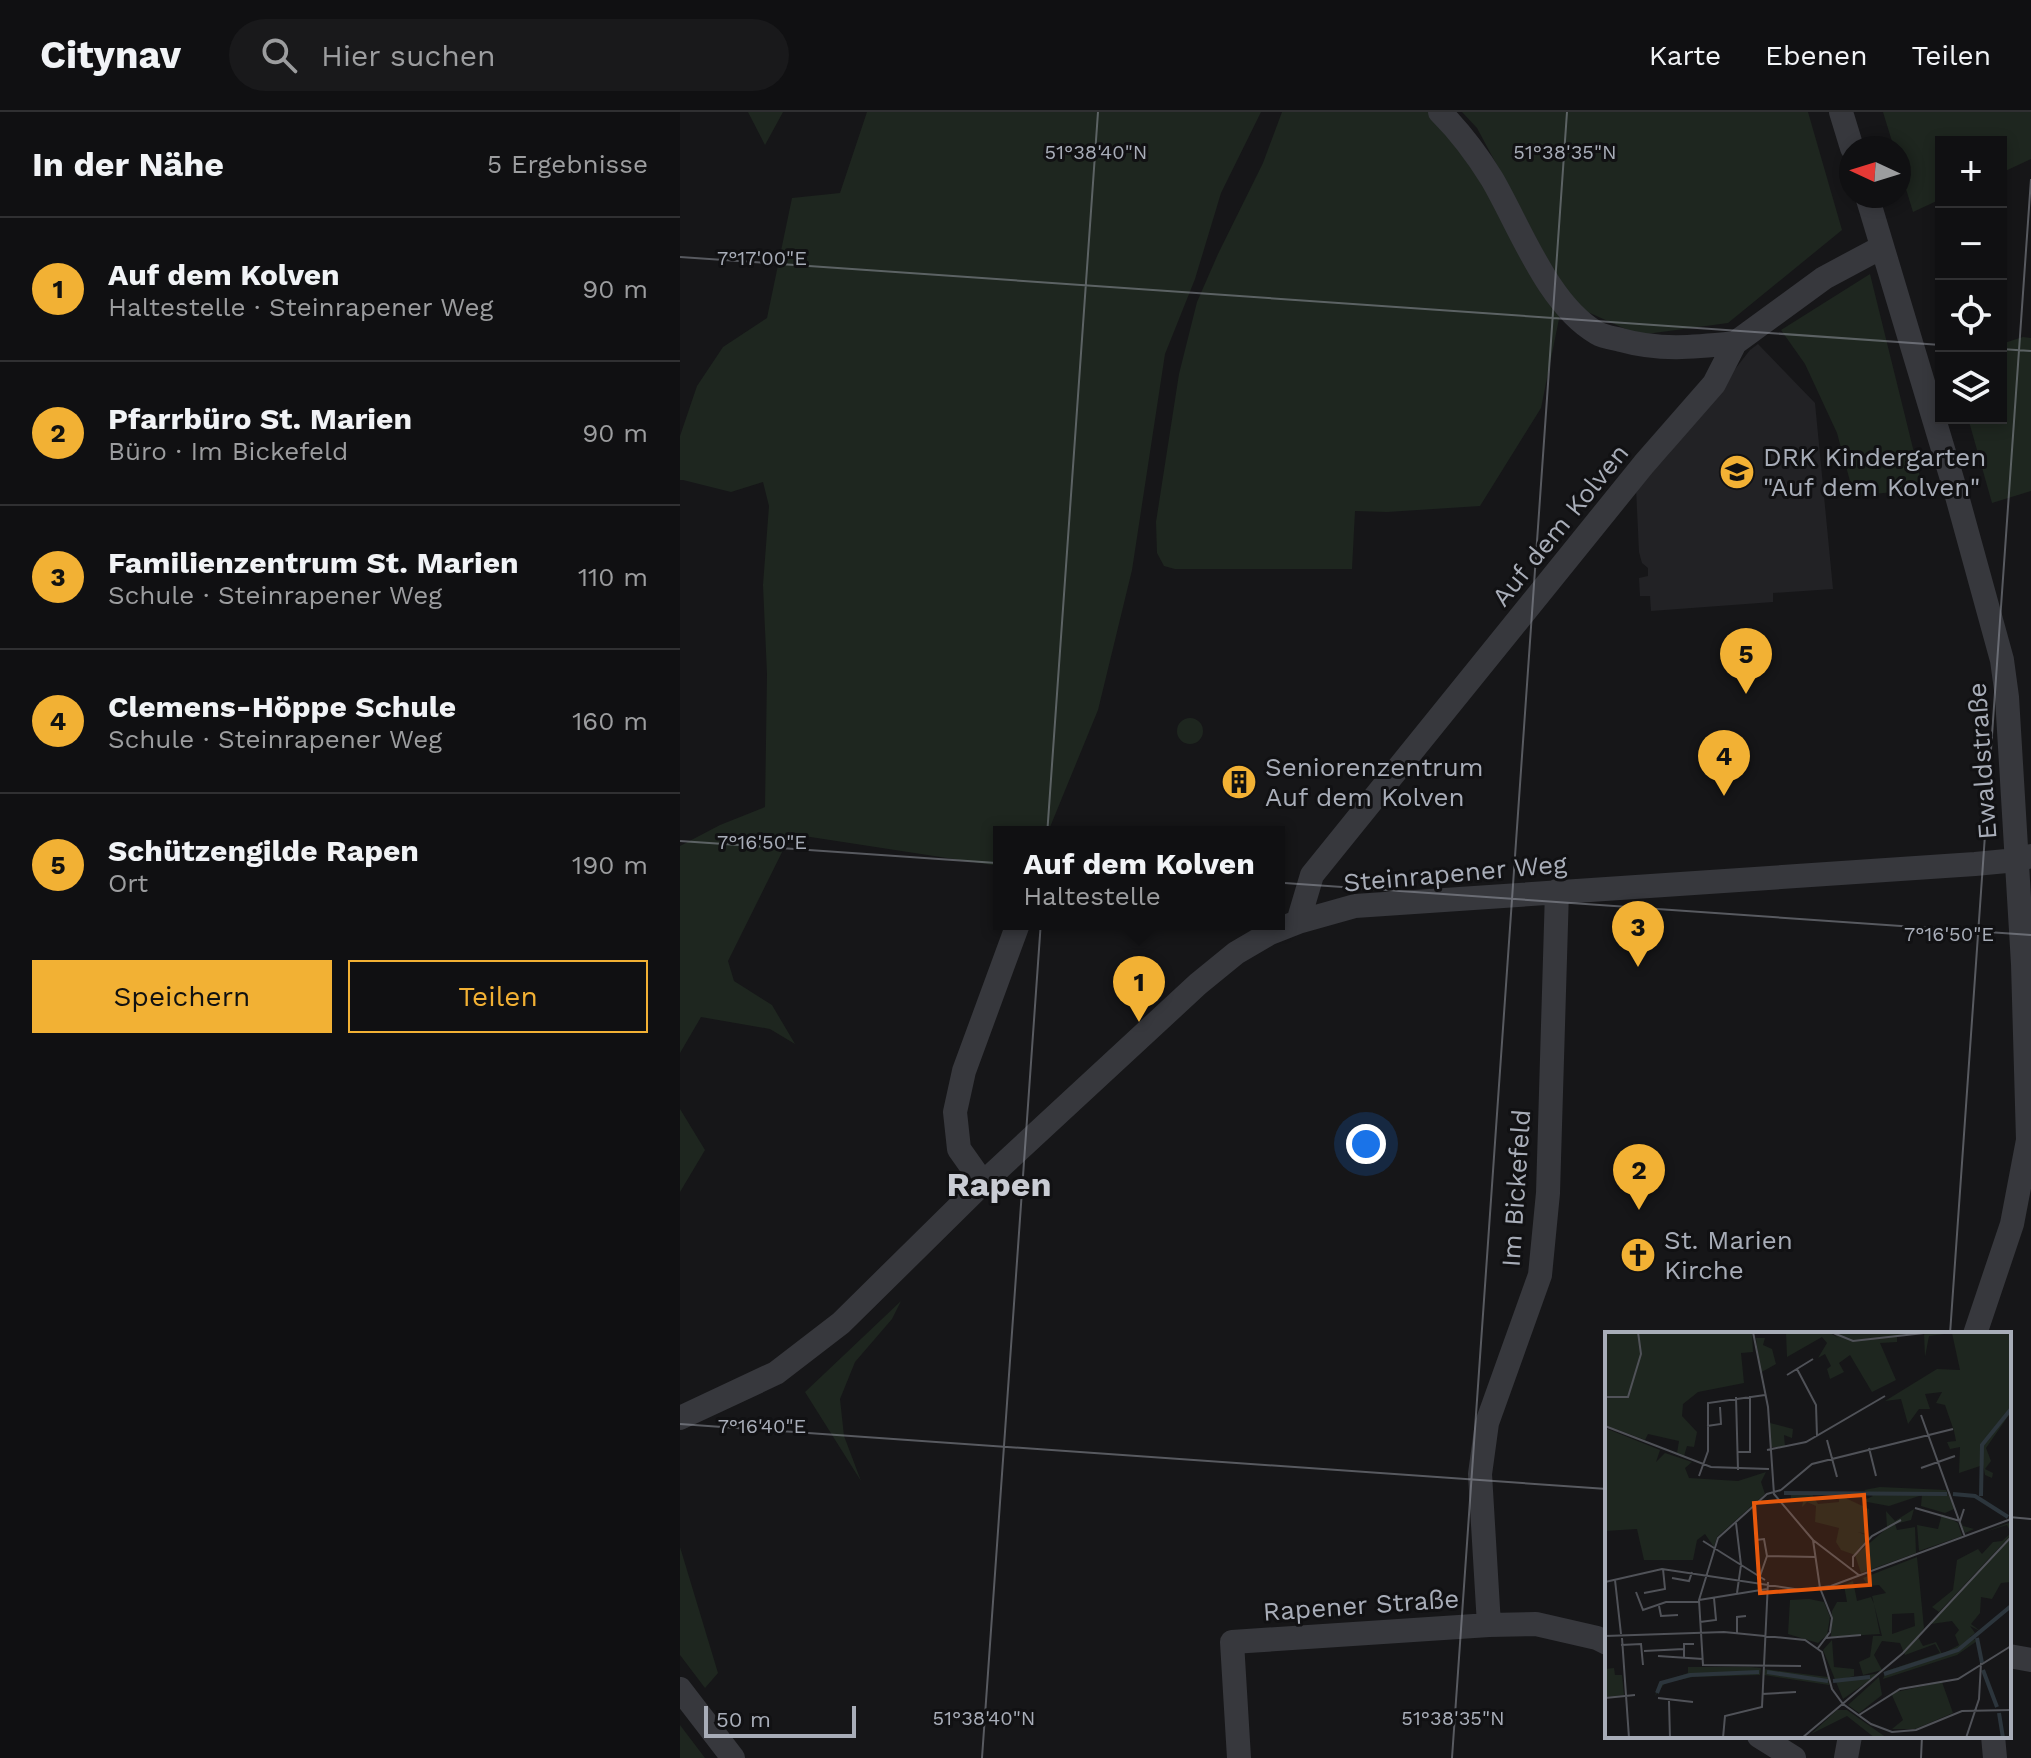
<!DOCTYPE html>
<html lang="de">
<meta charset="utf-8">
<style>
:root{--surface:#101012;--page:#19191b;--text:#f1f3f6;--muted:#9c9d9f;--line:#303032;--accent:#f2b134}
body{margin:0;font-family:"Work Sans",sans-serif;background:var(--page);color:var(--text)}
.controls{position:absolute;right:24px;top:24px;display:grid;overflow:hidden;border-radius:0px;box-shadow:0 4px 12px #0003}
.controls button{width:72px;height:72px;display:grid;place-items:center;padding:0;border:0;border-bottom:2px solid var(--line);background:var(--surface);color:var(--text);font:40px sans-serif}
.compass{position:absolute;left:1159px;top:24px;width:72px;height:72px;border-radius:50%;background:var(--surface);box-shadow:0 4px 12px #0003;rotate:274deg}
.scale{position:absolute;left:24px;bottom:20px;width:152px;box-sizing:border-box;padding-left:8px;border:4px solid #a8adb8;border-top:0;font-size:22px;line-height:28px;white-space:nowrap;color:#a8adb8;-webkit-text-stroke:6px #111113;paint-order:stroke}
.you{position:absolute;left:686px;top:1032px;width:28px;height:28px;margin:-20px;border:6px solid #fff;border-radius:50%;background:#1a73e8;box-shadow:0 0 0 12px #1a73e833}
.badge{display:grid;place-items:center;width:52px;height:52px;border-radius:50%;background:var(--accent);color:#111;font-size:26px;font-weight:700}
.pin{position:absolute;translate:-50% -66px;filter:drop-shadow(0 2px 4px #0008)}
.pin::after{content:'';position:absolute;top:42px;width:28px;height:24px;background:inherit;clip-path:polygon(0 0,100% 0,50% 100%)}
.popup{position:absolute;left:313px;top:714px;width:292px;height:104px;box-sizing:border-box;display:grid;place-content:center;border-radius:0px;background:var(--surface);filter:drop-shadow(0 2px 6px #0005);font-size:26px;white-space:nowrap;color:var(--muted)}
.popup b{font-size:30px;color:var(--text)}
.popup::after{content:'';position:absolute;left:50%;top:100%;margin-left:-16px;border:16px solid transparent;border-top-color:var(--surface)}
.list{margin:0;padding:0;list-style:none}
h2{display:flex;justify-content:space-between;align-items:center;height:104px;margin:0;padding:0 32px;font-size:34px}
h2 small{font-size:26px;font-weight:400;color:var(--muted)}
.list li{display:grid;grid-template-columns:52px 1fr auto;gap:24px;align-items:center;box-sizing:border-box;height:144px;padding:0 32px;border-top:2px solid var(--line)}
.list b{display:block;font-size:30px;white-space:nowrap}
.list p{margin:0;font-size:26px;white-space:nowrap;color:var(--muted)}
.list em{font-size:26px;font-style:normal;color:var(--muted)}
.actions{display:flex;gap:16px;padding:24px 32px}
.actions a{flex:1;padding:18px 0;border:2px solid var(--accent);border-radius:0px;text-align:center;font-size:28px;color:var(--accent)}
.actions .main{background:var(--accent);color:#111}
.icon{flex:none;width:44px;height:44px;fill:none;stroke:currentColor;stroke-width:2;stroke-linecap:round;stroke-linejoin:round}
.map{position:relative;flex:none;width:1351px;height:1646px;overflow:hidden}
header{display:flex;align-items:center;gap:48px;box-sizing:border-box;height:112px;padding:0 40px;background:var(--surface);border-bottom:2px solid var(--line)}
header strong{font-size:38px}
nav{display:flex;gap:44px;margin-inline-start:auto;font-size:28px}
.search{width:560px;height:72px;background:var(--page);display:flex;align-items:center;gap:20px;box-sizing:border-box;padding:0 28px;border-radius:44px;color:var(--muted);font-size:30px}
main{display:flex}
aside{flex:1;background:var(--surface)}
.map>svg:first-child{display:block}
.built{fill:#222225}
.green{fill:#1e261f}
.lines{fill:none;stroke-linecap:round;stroke-linejoin:round}
.minor{stroke:#37383d;stroke-width:24}
.ticks{fill:none;stroke:#a8adb8;stroke-width:2;stroke-opacity:0.45}
.labels{text-anchor:middle;dominant-baseline:central;stroke-width:6;stroke-linejoin:round;paint-order:stroke}
.poi-label{font-size:26px;fill:#a8adb8;stroke:#111113;text-anchor:start}
.street-label{font-size:26px;fill:#a8adb8;stroke:#111113}
.district-label{font-size:34px;font-weight:bold;fill:#c9ccd4;stroke:#111113}
.inset-river{fill:none;stroke:#2c353c;stroke-width:4}
.inset-road{fill:none;stroke:#505258;stroke-width:2}
.view{fill:#e8590c;fill-opacity:0.15;stroke:#e8590c;stroke-width:4}
.inset-edge{fill:none;stroke:#a8adb8;stroke-width:4}
.ticks-label{font-size:20px;text-anchor:middle;fill:#a8adb8;stroke:#111113;stroke-width:6;stroke-linejoin:round;paint-order:stroke}
</style>
<header>
<strong>Citynav</strong>
<div class="search"><svg class="icon" aria-label="search" viewBox="0 0 24 24"><circle cx="10" cy="10" r="6"/><path d="M15 15l6 6"/></svg>Hier suchen</div>
<nav><a>Karte</a><a>Ebenen</a><a>Teilen</a></nav>
</header>
<main>
<aside>
<h2>In der Nähe<small>5 Ergebnisse</small></h2>
<ul class="list">
<li><span class="badge">1</span><div><b>Auf dem Kolven</b><p>Haltestelle · Steinrapener Weg</p></div><em>90 m</em></li>
<li><span class="badge">2</span><div><b>Pfarrbüro St. Marien</b><p>Büro · Im Bickefeld</p></div><em>90 m</em></li>
<li><span class="badge">3</span><div><b>Familienzentrum St. Marien</b><p>Schule · Steinrapener Weg</p></div><em>110 m</em></li>
<li><span class="badge">4</span><div><b>Clemens-Höppe Schule</b><p>Schule · Steinrapener Weg</p></div><em>160 m</em></li>
<li><span class="badge">5</span><div><b>Schützengilde Rapen</b><p>Ort</p></div><em>190 m</em></li>
</ul>
<div class="actions"><a class="main">Speichern</a><a>Teilen</a></div>
</aside>
<div class="map">
<svg width="1351" height="1646" viewBox="0 0 1351 1646">
<rect width="100%" height="100%" fill="#161618"/>
<!-- built -->
<path class="built" d="M1078,232L1135,291L1153,477L1093,481V490L971,499L970,484H960L959,466L968,464V456L962,451L959,440L956,376L987,344L1070,238Z"/>
<!-- green -->
<path class="green" d="M68,0H103L85,33Z
M187,0H581L541,81L515,167L485,242L452,458L418,598L368,720H319V754L111,722L48,849L54,869L92,893L115,932L90,917L21,905L0,941V734L40,713L85,695L87,562L83,473L89,394L83,370L51,380L3,368H0V324L17,274L43,235L87,206L112,86L160,81Z
M602,0H751L767,11L880,202L861,296L800,394L707,400L675,399L672,457H495L484,454L477,441L476,410L499,262L517,190L538,142L583,51Z
M782,0H1128L1162,118L1048,211L959,223L892,193L797,16Z
M1203,0H1351V47L1321,61V30H1261V87L1233,100L1219,54V36H1214Z
M1190,162L1243,377L1174,384L1157,321L1125,252L1101,218Z
M1343,225L1351,226V379L1312,391L1288,306H1321V232Z
M497 619a13 13 0 1 1 26 0a13 13 0 1 1-26 0Z
M0,997L25,1038L0,1080Z
M221,1189L212,1207L175,1250L160,1287L164,1324L181,1369L125,1280Z
M0,1435L38,1561L25,1576L0,1543Z
M0,1612V1613L25,1646H0Z"/>
<g class="lines">
<!-- minor -->
<path class="minor" d="M760,0C782,22 796,41 812,67C840,115 868,193 917,221C924,225 933,226 941,228C979,239 1016,235 1055,231
M1161,0L1172,36
M1187,84L1275,377L1322,548L1327,585L1343,852L1348,1028L1332,1112L1295,1222
M618,810L632,763L964,352L1034,272L1055,231L1144,166L1202,135
M303,1071L279,1037L275,1000L284,959L338,812
M0,1306L96,1261L161,1211L303,1071L518,872L556,841L590,821L618,810L675,794L1295,752L1337,748L1351,744
M809,1513L800,1362L807,1311L860,1163L868,1081L877,779
M1329,1544L1351,1548
M0,1577L53,1646
M1079,1624L1114,1646
M1313,1624L1315,1646
M559,1646L552,1530L809,1513L856,1512L917,1526L927,1531
M1166,1646L1170,1624"/>
</g>
<!-- ticks -->
<path class="ticks" d="M0,145L1261,233M1321,237L1351,239M0,729L1351,823M1270,1222L1351,67M0,1312L927,1377M1329,1405L1351,1407M302,1646L418,0M772,1646L887,0M1241,1646L1242,1624"/>
<!-- icons -->
<defs>
<symbol id="school-disc" viewBox="-11 -11 22 22"><circle r="9.5" fill="#f2b134" stroke="#111113"/><path d="M0-5L7-2L0 1L-7-2ZM-4 1L0 2.5L4 1V4Q0 6-4 4Z" fill="#111"/></symbol>
<symbol id="building-disc" viewBox="-11 -11 22 22"><circle r="9.5" fill="#f2b134" stroke="#111113"/><path d="M-4-6H4V6H1V3H-1V6H-4ZM-2.5-4.3h1.7v1.8h-1.7ZM.8-4.3h1.7v1.8H.8ZM-2.5-1h1.7V.8h-1.7ZM.8-1h1.7V.8H.8Z" fill="#111"/></symbol>
<symbol id="church-disc" viewBox="-11 -11 22 22"><circle r="9.5" fill="#f2b134" stroke="#111113"/><path d="M-1.2-6h2.4v3.5h3.3v2.4h-3.3V6h-2.4V-.1h-3.3v-2.4h3.3Z" fill="#111"/></symbol>
</defs>
<g fill-rule="evenodd">
<use href="#school-disc" x="1037" y="340" width="40" height="40"/>
<use href="#building-disc" x="539" y="650" width="40" height="40"/>
<use href="#church-disc" x="938" y="1123" width="40" height="40"/>
</g>
<g class="labels">
<!-- poi labels -->
<g class="poi-label">
<text x="1083" y="345">DRK Kindergarten<tspan x="1083" dy="30">"Auf dem Kolven"</tspan></text>
<text x="585" y="655">Seniorenzentrum<tspan x="585" dy="30">Auf dem Kolven</tspan></text>
<text x="984" y="1128">St. Marien<tspan x="984" dy="30">Kirche</tspan></text>
</g>
<!-- street labels -->
<g class="street-label">
<text transform="translate(880 413) rotate(-51)">Auf dem Kolven</text>
<text transform="translate(1302 649) rotate(-94)">Ewaldstraße</text>
<text transform="translate(775 761) rotate(-5)">Steinrapener Weg</text>
<text transform="translate(836 1076) rotate(-86)">Im Bickefeld</text>
<text transform="translate(681 1493) rotate(-4)">Rapener Straße</text>
</g>
<!-- district labels -->
<g class="district-label">
<text x="319" y="1072">Rapen</text>
</g>
</g>
<!-- overview -->
<g transform="translate(925 1220)">
<rect width="406" height="406" fill="#161618"/>
<path d="M0,0H147L148,20L136,21L139,51L93,60L78,72L77,84L92,100L89,115L82,114L79,124L72,121L74,109L43,102L40,108L0,93ZM181,0H224L233,6L227,0H308L292,4V10L275,11L291,48L267,60L245,23L234,31L239,40L225,47L222,37L226,34L220,22L213,26L222,11L217,5L182,25ZM319,0H406V80L381,116L386,129L380,137L388,141L387,146L380,143L378,133L354,141L355,115L345,117L342,110L351,109L349,99L340,73L331,71L337,60L320,62L325,77H314L303,92L296,67L280,69L332,37L355,38L347,1L324,4L320,25ZM151,6H160L158,13L167,17L171,32L155,41ZM165,91L188,97L187,106L179,103L180,115H165ZM0,96L55,118L51,130L60,121L87,130L80,136L84,146L133,149L161,140L156,150L160,162L112,205L109,215L100,202L92,208L88,228H39L32,197L0,199ZM275,155L341,158L358,194L369,197L360,201L349,177L340,181L316,174L317,163L284,174L257,169L268,164L259,158ZM186,162H207L213,172L234,170V163L264,177L262,202L253,200L266,205L252,222L282,196L281,179L290,189L309,177L306,188L290,192L292,198L310,195L311,221L256,241L250,223L236,218L231,210L234,196L210,190L211,174L202,170L197,175L198,169L186,168ZM337,182L353,191L357,204L314,219L312,193L333,197ZM406,190V203L334,280L327,275L348,258L352,228L373,217L377,222L388,210L397,209L406,201L402,193L380,200ZM406,206V250L396,251L387,267L376,265L375,281L366,292L375,299L365,294L370,301L365,305L372,309L352,323L278,347L281,339L335,321L330,312L300,323L295,311L277,309L269,323L277,338L258,343L254,330L265,325L268,304H277L267,264L281,261L274,253L263,254L258,246L312,225L319,296L313,305L318,314L331,310L337,322L354,313L350,303L354,298L347,289L326,292ZM309,281L310,294L287,302V282ZM248,249L252,269L266,265L269,272L275,302L226,305L227,279L232,270H242L239,253ZM204,267L219,270L225,285L222,303L213,311L183,302L185,268ZM227,308L229,335L249,337V344L234,348L275,341L238,367L218,318ZM83,335H146L156,336L155,343L88,345L60,351L50,364L54,351L83,341ZM9,336L10,343H17L19,363L0,365V337ZM159,337L223,345L224,353L159,343ZM274,345L277,363L254,381L243,373ZM337,350L348,381L310,397H287L298,388L286,361ZM232,378H242L282,406H270L242,384L206,402Z" fill="#1e261f" fill-rule="evenodd"/>
<path class="inset-river" d="M179,161L342,162M348,162L370,164L403,185M376,164L377,113L406,77M372,306L377,331M378,338L392,375M162,340L223,349M279,342L353,318L406,274M228,349L265,345M52,361L56,351L85,343L154,340M394,381L398,406"/>
<path class="inset-road" d="M148,0L163,75L169,162L208,208L215,256L227,286L225,300L213,316M226,0L248,9L328,0M192,37L211,73L212,104M182,43L208,27M0,65H23L36,22L33,0M131,65L133,138M316,83L360,205M0,94L106,135L164,137M102,94L116,92L115,75M222,108L232,145M264,116L271,144M162,118L201,110L280,64M133,120H145V64M316,136L350,124M94,144L103,119V71L160,63M176,158L162,162L113,206L94,268L98,333L196,334M176,158L207,132L348,97M310,176L355,189L359,177M131,191L136,233L132,261M151,208L159,207L162,224L155,244M208,208L255,244M98,209L160,248M162,224L211,225M248,235V225L267,204L296,188M67,246L84,249L87,240M10,248L16,302M0,250L57,237L196,258L226,254L406,187M31,260L38,278L61,270H94M39,261L60,257L58,237M94,268L162,257M54,274L56,284L73,283M95,290L111,288L109,266M132,301V285L141,284M0,304L119,300L200,308L217,320L227,357L238,372L266,392L287,400L311,398L357,379L406,378M17,306L24,406M221,306L256,303M16,313L36,312L38,333M39,319L79,317M53,324L98,327M79,327V312H89M157,362L191,360M0,366L30,363M53,366L88,370M64,369L65,406M254,383L295,357L353,347L406,314M118,406L120,384L157,375L163,250M197,406L298,321L406,205M361,406L374,367L376,331"/>
<path class="view" d="M259,163L265,253L155,261L149,171Z"/>
<rect width="406" height="406" class="inset-edge"/>
</g>
<g class="ticks-label">
<text x="416" y="47">51°38'40"N</text>
<text x="885" y="47">51°38'35"N</text>
<text x="82" y="153">7°17'00"E</text>
<text x="82" y="737">7°16'50"E</text>
<text x="1269" y="829">7°16'50"E</text>
<text x="82" y="1321">7°16'40"E</text>
<text x="304" y="1613">51°38'40"N</text>
<text x="773" y="1613">51°38'35"N</text>
</g>
</svg>
<div class="controls">
<button>+</button>
<button>−</button>
<button><svg class="icon" aria-label="locate" viewBox="0 0 24 24"><circle cx="12" cy="12" r="6"/><path d="M12 2v4M12 18v4M2 12h4M18 12h4"/></svg></button>
<button><svg class="icon" aria-label="layers" viewBox="0 0 24 24"><path d="M12 4l9 5-9 5-9-5zM3 14l9 5 9-5"/></svg></button>
</div>
<svg class="compass" viewBox="-18 -18 36 36"><path d="M0-13l5 13h-10z" fill="#e53935"/><path d="M0 13l5-13h-10z" fill="#9c9d9f"/></svg>
<div class="scale">50 m</div>
<div class="you"></div>
<div class="pin badge" style="left:459px;top:910px">1</div>
<div class="popup"><b>Auf dem Kolven</b>Haltestelle</div>
<div class="pin badge" style="left:959px;top:1098px">2</div>
<div class="pin badge" style="left:958px;top:855px">3</div>
<div class="pin badge" style="left:1044px;top:684px">4</div>
<div class="pin badge" style="left:1066px;top:582px">5</div>
</div>
</main>
